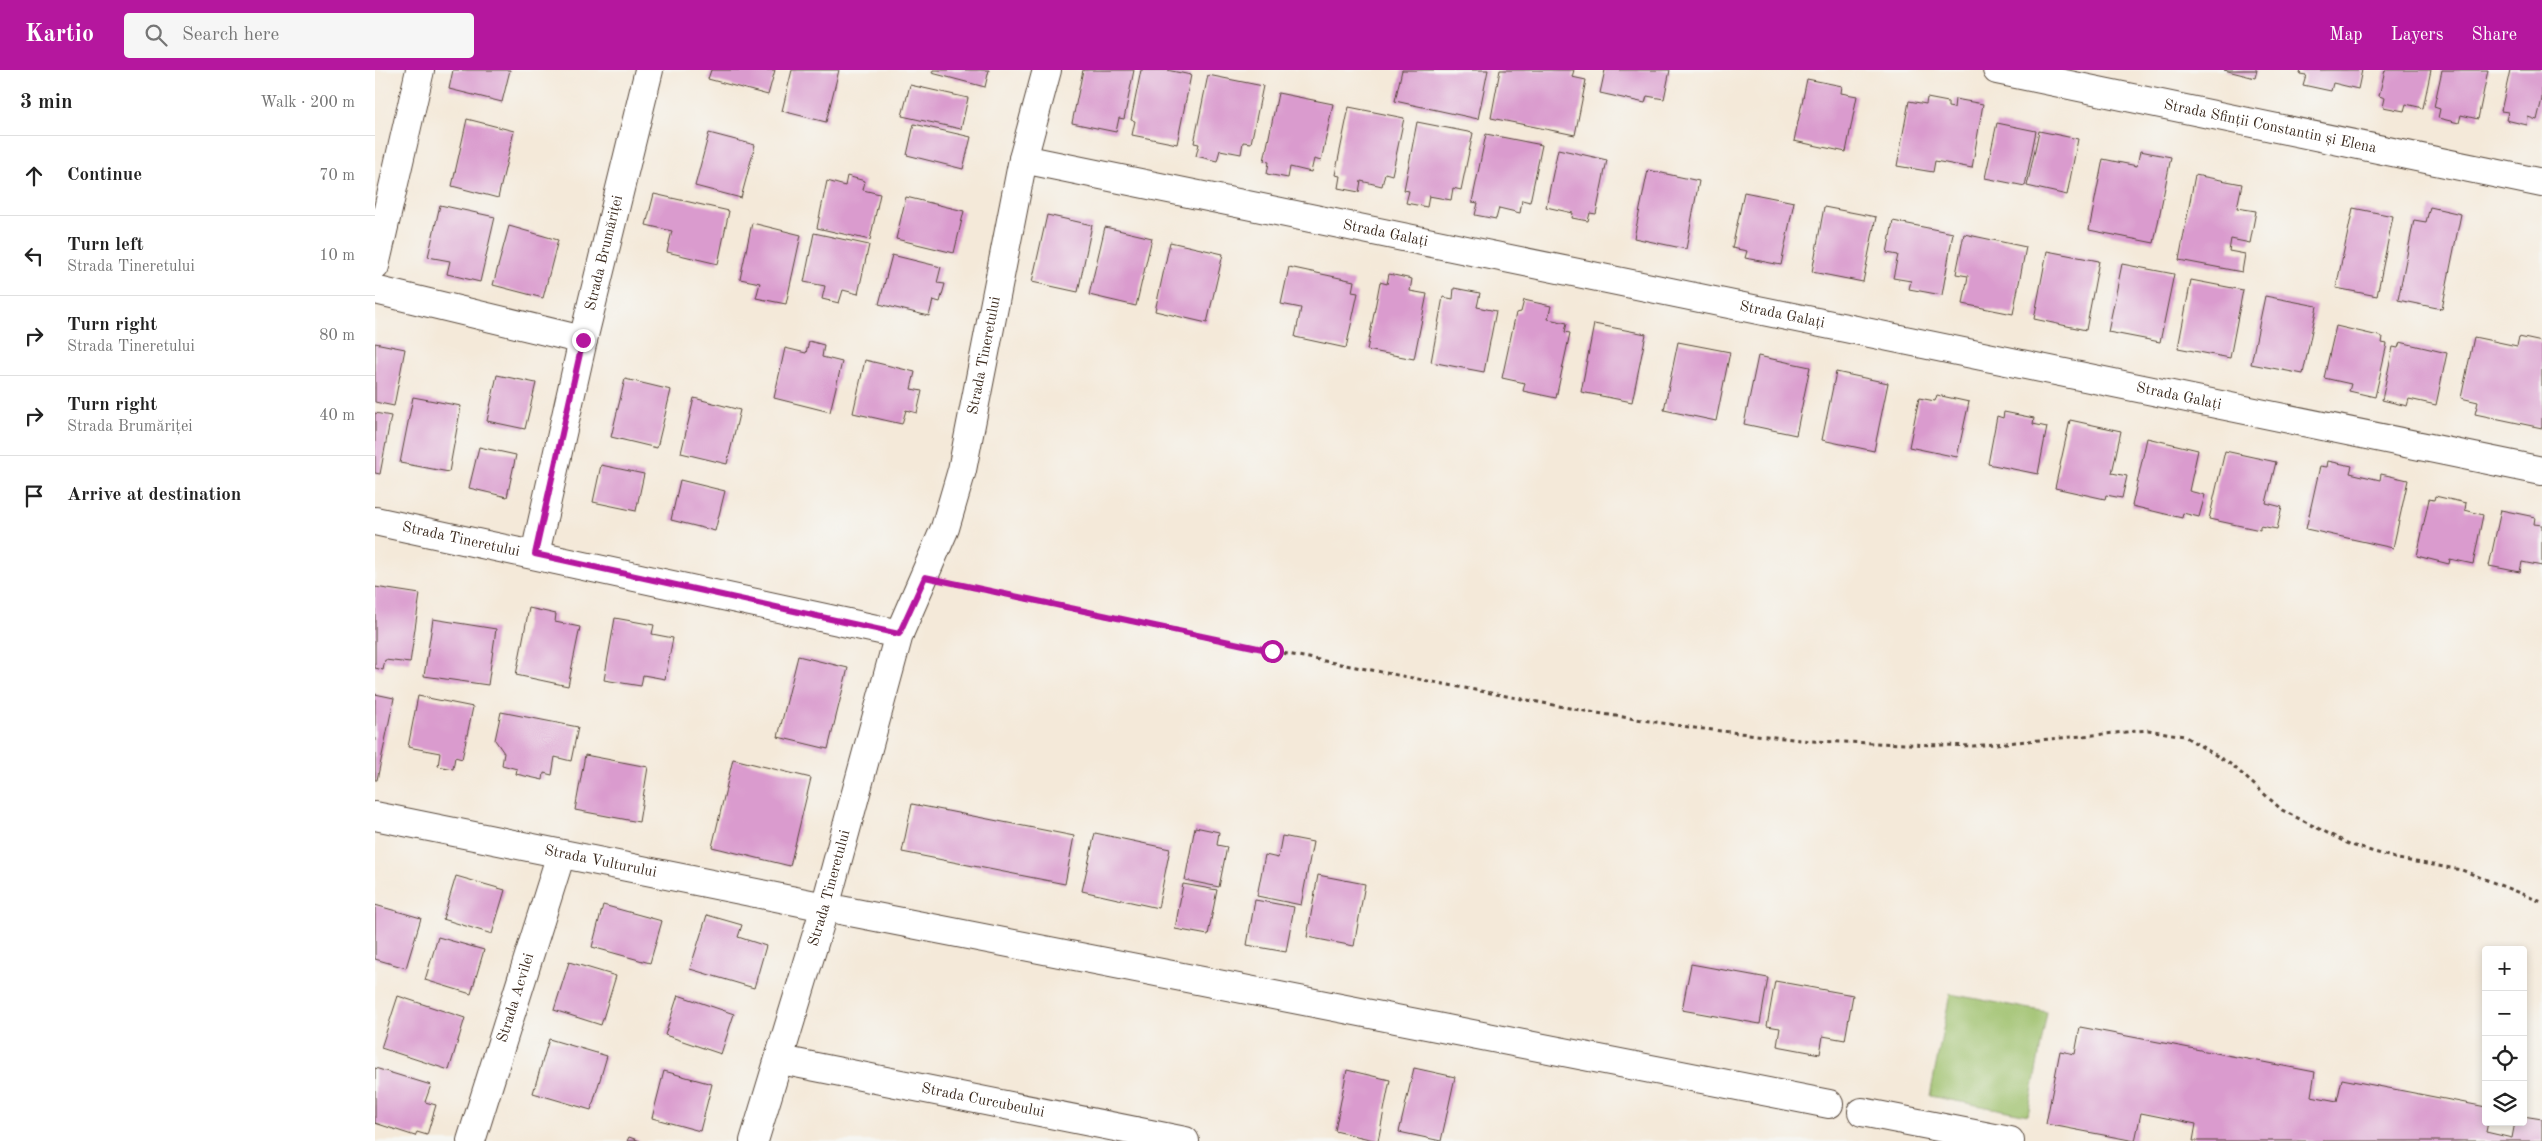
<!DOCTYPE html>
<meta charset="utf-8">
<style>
:root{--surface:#fff;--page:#f6f6f6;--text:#222;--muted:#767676;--line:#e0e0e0;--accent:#b5179e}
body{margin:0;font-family:"Old Standard TT",serif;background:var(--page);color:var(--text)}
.controls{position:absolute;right:15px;bottom:15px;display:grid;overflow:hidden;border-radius:5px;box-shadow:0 2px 8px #0003}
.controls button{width:45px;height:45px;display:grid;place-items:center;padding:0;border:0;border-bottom:1px solid var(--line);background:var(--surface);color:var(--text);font:25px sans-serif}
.stop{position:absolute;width:15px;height:15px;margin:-11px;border:4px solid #b5179e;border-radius:50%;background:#fff}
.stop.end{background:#b5179e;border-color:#fff;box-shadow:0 1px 5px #0008}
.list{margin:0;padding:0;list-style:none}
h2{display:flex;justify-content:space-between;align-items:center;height:65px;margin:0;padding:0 20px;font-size:21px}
h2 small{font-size:16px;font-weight:400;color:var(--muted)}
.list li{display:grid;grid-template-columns:32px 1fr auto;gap:15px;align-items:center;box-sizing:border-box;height:80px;padding:0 20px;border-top:1px solid var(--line)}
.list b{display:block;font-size:19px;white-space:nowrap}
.list p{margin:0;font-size:16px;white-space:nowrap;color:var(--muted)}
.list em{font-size:16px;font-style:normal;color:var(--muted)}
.icon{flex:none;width:28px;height:28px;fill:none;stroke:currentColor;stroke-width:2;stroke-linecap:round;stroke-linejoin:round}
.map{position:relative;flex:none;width:2167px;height:1071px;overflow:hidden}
header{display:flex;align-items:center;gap:30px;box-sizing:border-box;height:70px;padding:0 25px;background:var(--accent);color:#fff}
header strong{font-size:24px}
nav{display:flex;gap:28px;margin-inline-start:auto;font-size:18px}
.search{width:350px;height:45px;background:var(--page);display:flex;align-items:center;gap:12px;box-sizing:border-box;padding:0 18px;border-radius:5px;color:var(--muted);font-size:19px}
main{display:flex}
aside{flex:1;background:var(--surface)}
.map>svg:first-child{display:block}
.green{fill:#9dc06a;stroke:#6c7544}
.building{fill:#da9bce}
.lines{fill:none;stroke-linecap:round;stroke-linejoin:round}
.minor-casing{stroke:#57473a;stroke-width:30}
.path{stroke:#57473a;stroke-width:3;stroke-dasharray:4 4;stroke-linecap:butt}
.minor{stroke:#fff;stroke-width:28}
.route{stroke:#b5179e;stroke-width:6}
.labels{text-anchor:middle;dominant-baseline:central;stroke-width:4;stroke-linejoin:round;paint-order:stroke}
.street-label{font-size:15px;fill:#3b2a1e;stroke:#f6f6f2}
</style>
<header>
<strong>Kartio</strong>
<div class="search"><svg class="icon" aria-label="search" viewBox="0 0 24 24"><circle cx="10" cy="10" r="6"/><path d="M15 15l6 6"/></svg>Search here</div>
<nav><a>Map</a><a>Layers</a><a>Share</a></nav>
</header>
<main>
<aside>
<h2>3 min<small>Walk · 200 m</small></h2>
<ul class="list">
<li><svg class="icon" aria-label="ahead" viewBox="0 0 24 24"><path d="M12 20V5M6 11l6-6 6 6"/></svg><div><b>Continue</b></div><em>70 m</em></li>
<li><svg class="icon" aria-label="left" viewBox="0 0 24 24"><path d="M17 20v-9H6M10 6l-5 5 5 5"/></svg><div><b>Turn left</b><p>Strada Tineretului</p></div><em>10 m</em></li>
<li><svg class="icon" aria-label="right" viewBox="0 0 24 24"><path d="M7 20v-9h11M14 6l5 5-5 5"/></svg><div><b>Turn right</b><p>Strada Tineretului</p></div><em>80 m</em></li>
<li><svg class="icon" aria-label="right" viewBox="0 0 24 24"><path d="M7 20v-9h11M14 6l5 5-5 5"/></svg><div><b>Turn right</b><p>Strada Brumăriței</p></div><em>40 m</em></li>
<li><svg class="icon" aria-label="arrive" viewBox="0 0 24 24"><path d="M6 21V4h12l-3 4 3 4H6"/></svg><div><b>Arrive at destination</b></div></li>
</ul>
</aside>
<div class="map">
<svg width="2167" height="1071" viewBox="0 0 2167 1071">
<rect width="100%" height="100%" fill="#f6f6f2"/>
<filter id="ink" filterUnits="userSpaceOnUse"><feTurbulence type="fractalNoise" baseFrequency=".02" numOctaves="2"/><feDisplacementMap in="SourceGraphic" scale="10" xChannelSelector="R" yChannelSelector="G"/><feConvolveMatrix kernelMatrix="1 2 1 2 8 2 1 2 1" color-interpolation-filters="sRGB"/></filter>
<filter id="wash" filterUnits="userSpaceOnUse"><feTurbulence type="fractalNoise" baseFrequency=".0096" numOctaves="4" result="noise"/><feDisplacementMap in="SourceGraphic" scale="20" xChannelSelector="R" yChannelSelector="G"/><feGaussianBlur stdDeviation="1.12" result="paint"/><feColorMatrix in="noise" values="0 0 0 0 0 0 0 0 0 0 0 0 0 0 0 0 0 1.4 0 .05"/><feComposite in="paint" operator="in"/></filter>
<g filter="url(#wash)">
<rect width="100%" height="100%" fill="#f4e9d9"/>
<!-- green -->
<path class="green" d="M1575,924L1672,942L1653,1045L1555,1026Z"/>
<g id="blocks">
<!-- building -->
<path class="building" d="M78,0H135L127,32L74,19Z
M336,0H400L393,25L333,9Z
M417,0H464L451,52L407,41Z
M558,0H614L610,17L557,3Z
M708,0H759L749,49L744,48L741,62L697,53Z
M766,0H792L816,5L802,74L757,65L760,51L756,50Z
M1027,0H1113L1103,49L1020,31Z
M1125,0H1199L1197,7L1211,10L1200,65L1116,48Z
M1230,0H1295L1289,29L1272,26L1270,33L1225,23Z
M1849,0H1882L1880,8Z
M1926,0H1987L1983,19L1958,13L1956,21L1928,15L1931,5L1925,4Z
M2010,0H2056L2048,38L2031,34L2029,41L2008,37L2010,28L2004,26Z
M2067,0H2113L2103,49L2086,45L2084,53L2063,48L2065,39L2059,37Z
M2135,0H2167V29L2162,50L2153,47L2152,55L2131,50L2133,42L2126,41Z
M833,5L888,16L876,73L868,72L866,84L845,80L842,91L821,86L824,74L819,73Z
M1432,9L1467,16L1466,23L1482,26L1471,82L1419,71Z
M535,15L593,28L586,59L527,46Z
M903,23L958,34L946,91L939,89L936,102L915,97L913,108L892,104L894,92L889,91Z
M1552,28L1573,32V37L1579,38L1580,29L1608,34L1597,98L1560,91L1558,102L1522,96L1534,31L1551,34Z
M974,37L1029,48L1017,105L1010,103L1007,116L986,111L984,122L963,118L965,106L960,105Z
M92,49L139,61L123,128L77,116Z
M1042,52L1098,63L1086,120L1078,118L1076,130L1054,126L1052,137L1031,133L1034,121L1029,120Z
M1622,53L1661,61L1650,116L1610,108Z
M539,54L596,67L588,99L532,85Z
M1664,61L1703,69L1692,125L1652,116Z
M334,63L380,75L366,128L320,116Z
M1111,64L1167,75L1155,132L1147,130L1145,143L1124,138L1121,149L1100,145L1103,133L1097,132Z
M1183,79L1232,90L1221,144L1215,143L1213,151L1197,148L1198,143L1171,137Z
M1765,81L1796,87L1779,173L1714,160L1728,89L1762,96Z
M1273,100L1324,111L1311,179L1259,168Z
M1820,105L1867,114L1862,138L1881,141L1875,173L1856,169L1854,181L1870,184L1867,202L1804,190Z
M472,106L490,111L488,120L505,124L495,170L442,158L452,111L470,116Z
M1369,122L1419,132L1406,195L1370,188L1372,181L1357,178Z
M279,124L354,141L343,194L292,182L297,161L271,155Z
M531,127L589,141L579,183L521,169Z
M65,135L120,147L105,212L72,204L75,191L53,187Z
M1449,137L1501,147L1488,212L1437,202Z
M2055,137L2086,144L2067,239L2023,230L2039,150L2051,152Z
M1978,138L2018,146L2002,226L1961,218Z
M672,145L717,155L703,222L657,212Z
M1518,151L1578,163L1567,225L1534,219L1536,211L1518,208L1523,185L1512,183Z
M377,153L426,165L411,234L381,228L385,213L365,209Z
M134,156L183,170L168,228L118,215Z
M730,157L777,168L761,236L714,225Z
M439,163L494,175L483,224L468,220L464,233L447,229L450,216L429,212Z
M1589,164L1651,177L1638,244L1588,234L1593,206L1581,204Z
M795,172L848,184L832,253L780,241Z
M1672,181L1724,191L1711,260L1659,249Z
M517,185L566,197L562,213L570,214L565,232L558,230L554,246L504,234Z
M1747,194L1799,204L1785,272L1733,262Z
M914,197L979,211L977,222L983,223L971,278L920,267L926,238L906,234Z
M1014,204L1037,209L1035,221L1052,224L1039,289L992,280L1005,212L1012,214Z
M1816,210L1868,220L1855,288L1803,278Z
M1079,218L1105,223L1102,237L1121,241L1109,302L1056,292L1068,227L1078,229Z
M1890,226L1942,236L1928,304L1876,294Z
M1149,230L1176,236L1173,249L1192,253L1190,262L1195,263L1181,328L1148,321L1150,313L1127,308L1141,243L1146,242Z
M1219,254L1271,264L1257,332L1206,322Z
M1961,256L2008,267L2007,273L2012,274L2000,327L1974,321L1976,314L1949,308Z
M2099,267L2142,276L2144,267L2167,272V358L2100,344L2103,332L2086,328Z
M434,271L449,275L447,287L467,292L455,342L399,328L410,278L431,283Z
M1303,272L1355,282L1341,351L1289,340Z
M2025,272L2072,283L2061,335L2034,329L2032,336L2007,330L2018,277L2023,278Z
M0,273L30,279L19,336L0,332Z
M1383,286L1435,297L1421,365L1369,354Z
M490,290L540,302L536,319L547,321L542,343L531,340L527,354L478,343Z
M1461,302L1513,313L1499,381L1447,370Z
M122,305L161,313L150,359L112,351Z
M250,309L296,320L282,378L236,367Z
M1562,325L1594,332L1582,387L1534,377L1544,328L1560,331Z
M38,327L86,336L74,402L25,393Z
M319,328L365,340L352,394L306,383Z
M1629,342L1659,348L1658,354L1672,357L1663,404L1613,394L1622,346L1628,348Z
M0,343L16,346L5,404L0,403Z
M1695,350L1746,361L1737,403L1752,406L1747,428L1731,425L1730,429L1680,418Z
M1772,368L1823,380L1814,421L1830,425L1824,447L1808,443L1807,448L1757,436Z
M104,377L141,385L132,427L94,418Z
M1850,381L1901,392L1891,433L1907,437L1902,459L1885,456V460L1834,449Z
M1953,391L1977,396L1975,403L2005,410L2006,404L2033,410L2018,478L1931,459L1945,396L1952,397Z
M226,395L269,404L261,441L218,432Z
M305,410L350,421L340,461L296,450Z
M2060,426L2091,433L2090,440L2108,445L2098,494L2075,489L2074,494L2042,486L2054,429L2059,430Z
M2126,440L2160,447L2159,454L2167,455V496L2147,492L2145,502L2114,496Z
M0,517L45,524L35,593L10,590L8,600L0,598Z
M154,538L181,544L180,552L205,557L193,616L141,605Z
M240,548L279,555L277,564L298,568L290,609L268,605L266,616L229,610Z
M58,549L121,559L113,615L49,606Z
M423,586L473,598L453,679L403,667Z
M0,624L19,628L2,710H0Z
M43,626L98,637L87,689L80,687L78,699L63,696L65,683L33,677Z
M126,642L203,657L196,691L180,687L177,705L169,703L168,710L141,704L142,699L127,695L129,683L120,670Z
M210,685L273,697L264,752L200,740Z
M358,689L436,708L415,796L337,777Z
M537,734L699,766L690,814L527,782Z
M820,757L844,762L842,775L852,777L844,817L810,810Z
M720,763L795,779L783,838L707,821Z
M907,766L938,772L926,835L882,826L890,785L903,788Z
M943,805L990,814L979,876L932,867Z
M81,806L130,820L117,864L68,849Z
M808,814L842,820L833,865L800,859Z
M880,830L919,837L911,882L872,875Z
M0,835L46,848L31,898L0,889Z
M228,835L287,851L275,893L217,877Z
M332,845L367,855L363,867L391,876L379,918L315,899Z
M63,867L109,880L96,924L50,910Z
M194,892L241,906L226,955L179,940Z
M1316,894L1393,908L1385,954L1307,940Z
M1400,911L1478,925L1470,970L1448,966L1445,984L1402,976L1405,958L1392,956Z
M303,925L359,944L346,984L290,965Z
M23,926L90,948L74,1000L6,978Z
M1705,957L1940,1002L1936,1026L1962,1031L1967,1009L2111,1037V1052H2113L2111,1062L2137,1068L2140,1052H2148V1046L2167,1049V1071H1818L1821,1054L1766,1043L1760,1071L1671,1054L1685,981L1700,984Z
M174,969L232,986L216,1040L158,1023Z
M0,998L56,1015L50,1032L61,1035L52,1065L42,1062L40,1066L0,1053Z
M1039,998L1080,1007L1066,1071L1024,1062Z
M972,1000L1015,1010L1003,1071L960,1061Z
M289,1001L337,1014L325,1061L277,1048Z
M254,1067L265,1071H252Z"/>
</g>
</g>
<g filter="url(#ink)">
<use href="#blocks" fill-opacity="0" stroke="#57473a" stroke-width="1"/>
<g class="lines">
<defs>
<g id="minor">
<path id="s1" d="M1622,0L2167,113"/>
<path id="s2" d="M648,89L2167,401"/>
<path d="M0,196L45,0"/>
<path d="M0,220L208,270"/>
<path id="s3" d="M0,451L524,564"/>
<path id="s4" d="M160,484L208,270L274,0"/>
<path id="s5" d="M0,746L450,837L1454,1034"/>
<path id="s6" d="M406,990L810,1071"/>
<path d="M1487,1042L1635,1071"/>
<path id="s7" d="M96,1071L186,784"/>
<path id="s8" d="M379,1071L450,837L524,564L570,458L587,400L648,89L672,0"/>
</g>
</defs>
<!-- minor casing -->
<use href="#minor" class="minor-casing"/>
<!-- path -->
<path class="path" d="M580,514L897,581L1215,642L1320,658L1435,671L1598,676L1773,660L1809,666L1857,695L1907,740L1976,775L2023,789L2087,800L2167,832"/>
<!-- minor -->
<use href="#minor" class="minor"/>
</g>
</g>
<g class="lines" filter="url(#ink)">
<!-- route -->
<path class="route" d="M208,270L160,484L524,564L550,507L897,581"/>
</g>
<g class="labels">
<!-- street labels -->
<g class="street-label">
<text stroke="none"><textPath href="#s1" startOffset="279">Strada Sfinții Constantin și Elena</textPath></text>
<text stroke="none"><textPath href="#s2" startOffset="370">Strada Galați</textPath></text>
<text stroke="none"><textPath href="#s4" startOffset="309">Strada Brumăriței</textPath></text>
<text stroke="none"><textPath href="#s2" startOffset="775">Strada Galați</textPath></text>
<text stroke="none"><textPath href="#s8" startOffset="820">Strada Tineretului</textPath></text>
<text stroke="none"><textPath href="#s2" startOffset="1180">Strada Galați</textPath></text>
<text stroke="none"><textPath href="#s3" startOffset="88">Strada Tineretului</textPath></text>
<text stroke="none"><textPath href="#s5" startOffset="230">Strada Vulturului</textPath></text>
<text stroke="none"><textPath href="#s8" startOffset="264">Strada Tineretului</textPath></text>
<text stroke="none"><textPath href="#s7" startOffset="150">Strada Acvilei</textPath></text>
<text stroke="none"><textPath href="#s6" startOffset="206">Strada Curcubeului</textPath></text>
</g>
</g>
</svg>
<div class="controls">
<button>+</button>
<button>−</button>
<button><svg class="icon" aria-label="locate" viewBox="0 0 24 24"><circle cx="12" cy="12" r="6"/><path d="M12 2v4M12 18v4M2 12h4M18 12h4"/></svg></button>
<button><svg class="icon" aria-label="layers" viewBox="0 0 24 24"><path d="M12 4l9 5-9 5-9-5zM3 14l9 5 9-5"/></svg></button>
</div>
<div class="stop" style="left:897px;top:581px"></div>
<div class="stop end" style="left:208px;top:270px"></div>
</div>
</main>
